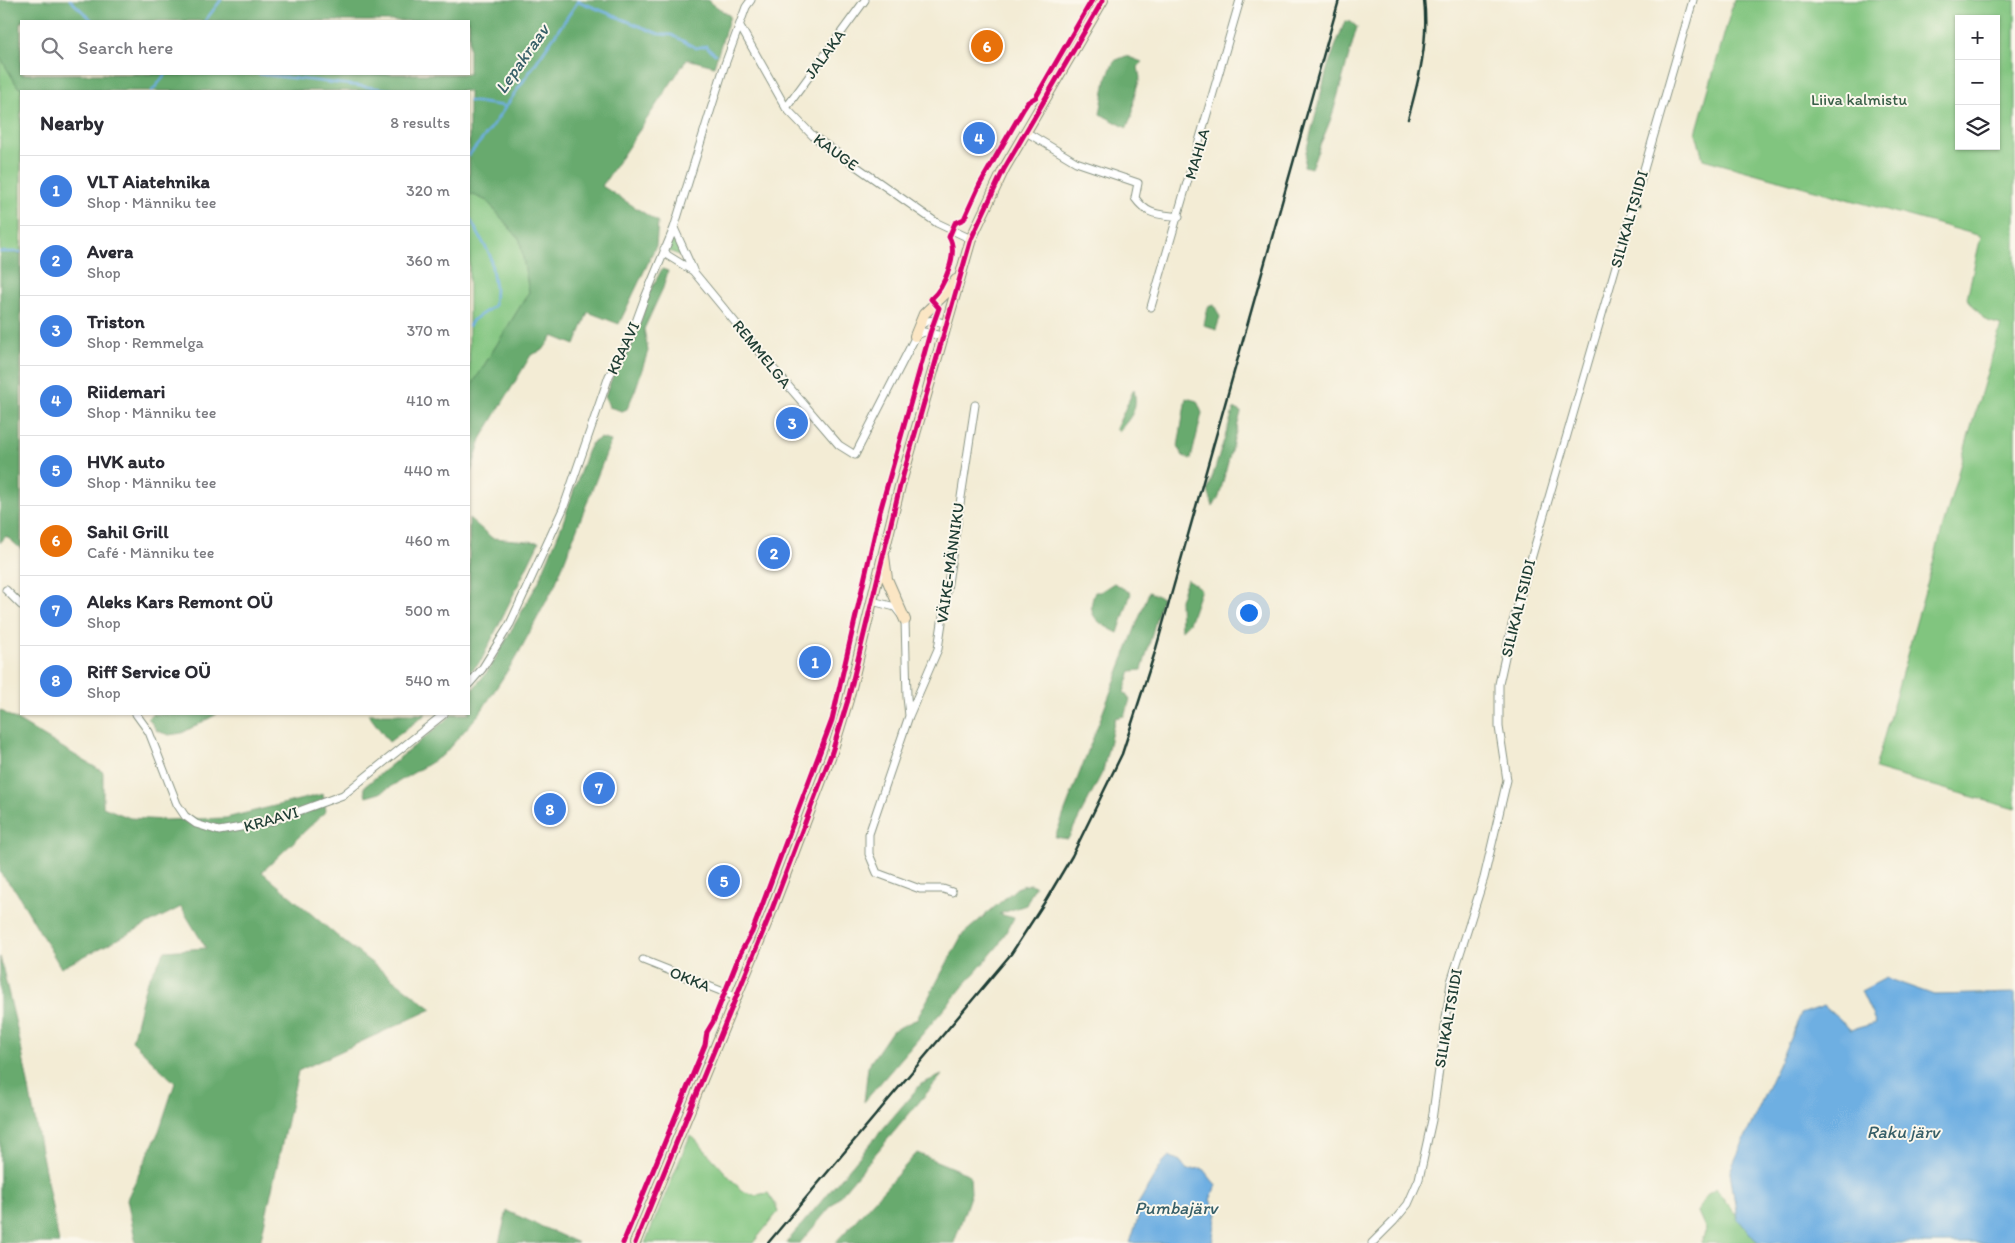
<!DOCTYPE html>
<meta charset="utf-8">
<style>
:root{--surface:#fff;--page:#f7f7f7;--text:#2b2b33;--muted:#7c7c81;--line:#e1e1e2;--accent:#c8321e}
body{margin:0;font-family:Itim,sans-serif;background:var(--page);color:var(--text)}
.controls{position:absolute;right:15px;top:15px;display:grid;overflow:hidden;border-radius:0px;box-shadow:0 1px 4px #0004}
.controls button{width:45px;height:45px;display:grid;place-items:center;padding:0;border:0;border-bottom:1px solid var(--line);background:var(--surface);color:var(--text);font:25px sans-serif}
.you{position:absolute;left:1248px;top:612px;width:18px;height:18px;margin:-12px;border:4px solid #fff;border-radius:50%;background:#1a73e8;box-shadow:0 0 0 8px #1a73e833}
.badge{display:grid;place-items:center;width:32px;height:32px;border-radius:50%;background:var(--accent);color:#fff;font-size:16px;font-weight:700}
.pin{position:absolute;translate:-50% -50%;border:2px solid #fff;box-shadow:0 1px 5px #0006}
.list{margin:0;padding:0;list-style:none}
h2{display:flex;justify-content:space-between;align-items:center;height:65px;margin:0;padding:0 20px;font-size:21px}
h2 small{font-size:16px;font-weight:400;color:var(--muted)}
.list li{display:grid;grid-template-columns:32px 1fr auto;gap:15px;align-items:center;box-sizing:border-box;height:70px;padding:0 20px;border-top:1px solid var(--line)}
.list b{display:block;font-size:19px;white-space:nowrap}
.list p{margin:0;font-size:16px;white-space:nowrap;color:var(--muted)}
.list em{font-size:16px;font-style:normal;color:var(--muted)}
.icon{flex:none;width:28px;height:28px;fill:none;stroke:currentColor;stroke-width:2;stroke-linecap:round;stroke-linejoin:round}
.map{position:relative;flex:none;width:2015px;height:1243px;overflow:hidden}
.search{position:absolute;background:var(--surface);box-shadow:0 1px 4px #0004;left:20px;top:20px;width:450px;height:55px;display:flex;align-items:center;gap:12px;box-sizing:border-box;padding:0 18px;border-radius:0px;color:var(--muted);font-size:19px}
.panel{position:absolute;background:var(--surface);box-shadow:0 1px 4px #0004;left:20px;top:90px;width:450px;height:625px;border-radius:0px}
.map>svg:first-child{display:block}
.green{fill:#81c57f;stroke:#50815a;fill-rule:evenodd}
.forest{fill:#68aa6e;stroke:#447451;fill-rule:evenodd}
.water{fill:#6eafe2;stroke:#46768b}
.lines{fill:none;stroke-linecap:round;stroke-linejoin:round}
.stream{stroke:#6eafe2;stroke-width:2.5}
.street-casing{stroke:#899484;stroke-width:9}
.secondary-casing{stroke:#899484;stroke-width:12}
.street{stroke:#fff;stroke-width:7}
.secondary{stroke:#fbe6c4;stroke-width:10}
.rail{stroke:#1f3d34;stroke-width:2.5}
.cycleway-casing{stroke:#fbf7ec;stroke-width:8}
.cycleway{stroke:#d6006c;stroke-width:5}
.labels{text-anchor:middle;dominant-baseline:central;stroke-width:4;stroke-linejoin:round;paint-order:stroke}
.street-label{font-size:16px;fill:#1f3d34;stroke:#fbf7ec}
.park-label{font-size:16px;fill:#385f47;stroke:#fbf7ec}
.water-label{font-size:18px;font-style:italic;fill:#375f68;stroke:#fbf7ec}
</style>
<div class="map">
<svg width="2015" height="1243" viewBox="0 0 2015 1243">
<rect width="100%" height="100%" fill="#fbf7ec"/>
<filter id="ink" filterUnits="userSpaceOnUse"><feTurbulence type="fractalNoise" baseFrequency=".02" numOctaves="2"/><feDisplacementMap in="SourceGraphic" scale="10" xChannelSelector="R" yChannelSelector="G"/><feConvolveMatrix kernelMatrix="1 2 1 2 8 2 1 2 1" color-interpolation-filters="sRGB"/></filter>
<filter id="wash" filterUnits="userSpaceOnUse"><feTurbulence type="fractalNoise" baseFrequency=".0096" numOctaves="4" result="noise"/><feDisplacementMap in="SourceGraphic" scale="20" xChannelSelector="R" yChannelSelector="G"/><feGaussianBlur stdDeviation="1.12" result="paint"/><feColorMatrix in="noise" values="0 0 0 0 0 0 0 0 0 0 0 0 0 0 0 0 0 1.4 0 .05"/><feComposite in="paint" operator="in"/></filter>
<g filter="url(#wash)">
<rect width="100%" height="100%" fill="#f3ecd5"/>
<!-- green -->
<path class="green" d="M1734,0H2015V809L1875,769L1967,441L2001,325L1985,320L1967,298L1981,236L1703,159L1696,133ZM1959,19H1996V146H1959Z
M0,57L18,87L29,91H21V254L0,251Z
M469,193L487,201L520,240L529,292L469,390Z
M674,234L683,255L682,256L669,251L668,248Z
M690,1136L694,1138L742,1191L755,1195L768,1193L776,1205L778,1212L753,1243H645Z
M1716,1189L1758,1243H1701L1706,1230L1698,1212L1705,1196Z"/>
<!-- forest -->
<path class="forest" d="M0,0H707L730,16L714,66L687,59L602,186L658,222L656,246L619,324L588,312L575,345L553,336L543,350L531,355L481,439L469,478V390L529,292L520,240L487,201L469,193V91H29L18,87L0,57ZM21,21H469V74H21Z
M1345,21L1351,22L1357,27L1332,116L1311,168L1304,166L1306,152L1328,66Z
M1126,56L1142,62L1138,67L1140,78L1134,97L1133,112L1127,128L1100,114L1106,80L1114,61Z
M0,251L21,254V549L6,536L0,543Z
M662,269L668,271L663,288L644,329L648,351L636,388L627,409L622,411L609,407L605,396L612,378L636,337L649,293Z
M1214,305L1220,317L1216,330L1204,325L1208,307Z
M1134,389C1138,410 1132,416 1119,431L1116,429Z
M1186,398L1197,401L1202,413L1191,459L1183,456L1178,447Z
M1234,408L1241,412L1219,497L1213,506L1208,491Z
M600,438L611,441L555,585L517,656L480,713L443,755L380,793L366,797L364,787L453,714H469V694L490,668L539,581L562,525L587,452L591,444Z
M469,518L492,538L539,542L481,661L469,673Z
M1187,579L1201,589L1189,623L1181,631L1180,600Z
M1114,583L1131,593L1118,633C1098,623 1085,616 1095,592H1100Z
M1149,592L1162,598L1142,670L1131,671L1124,692L1130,700L1124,716L1115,718L1103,771L1068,839L1055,837Z
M0,710L103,772V807L130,818L165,820L226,818L323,794L326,811L262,872L343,941L432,1009L298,1071L260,1243H136L127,1199L159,1131L175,1083L132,1041L146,984L165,951L206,948L181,907L61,968L16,891L0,873Z
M152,714H217L182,733L169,735L157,731L148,718Z
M368,714H426L389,742Z
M1030,884L1035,886L1026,905L999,914L1014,918L998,946L864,1102L868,1066L892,1031L917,1019L962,935L1018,887Z
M0,957L19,1037L59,1243H0Z
M942,1075L800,1243H786L921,1084Z
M917,1153L970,1175L971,1193L954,1243H835Z
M507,1211L578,1243H499Z"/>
<!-- water -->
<path class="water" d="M1886,978L1934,995L2015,993V1243H1758L1737,1218L1730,1171L1801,1014L1824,1006L1851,1030L1876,1023L1861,991Z
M1169,1156L1180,1161L1187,1170L1202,1168L1216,1185L1210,1200L1217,1212L1212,1243H1130L1138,1218V1204L1163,1162Z"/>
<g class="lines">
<!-- stream -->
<path class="stream" d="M70,0L93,21
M578,1L659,34L672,35L696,48L706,46L715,54
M205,21L221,0
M258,74L402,91
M152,91L166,74
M469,101L504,106
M469,155L489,131L579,0
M469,217L490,255L495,288L494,306L473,320L469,326
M0,252H21"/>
</g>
</g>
<g filter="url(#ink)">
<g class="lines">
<defs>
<path id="street" d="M740,26L786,108L813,136L937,223L971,239
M786,108L865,0
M1026,132L1076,162L1138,183L1135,198C1148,216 1158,214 1179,217
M674,228L693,270
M664,249L667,255L693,271L772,367L839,445L855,455L922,324C930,318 937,321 946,324
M1151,307L1240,0
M915,336L924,332L942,336
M6,590L21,605
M872,601L895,607L905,620L907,697L909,716L869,834V854L877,873L920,889H943L952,892
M469,684L482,669L510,624L563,509L609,376L629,341L644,300L674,228L724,67L746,7L751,0
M136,714L149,732L177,804L185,816L196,824L219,831L269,822L343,795L444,714
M909,716L938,649L975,405
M643,960L736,997
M1372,1243L1394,1221L1408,1204L1419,1179L1432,1120L1451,982L1484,878L1507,780L1499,727V684L1512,625L1693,0"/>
<path id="secondary" d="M915,336L924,314L945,294L956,280
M884,556L887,579L905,620
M635,1243L769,917L832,752L848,700L900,486L971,239L1004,169L1103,0"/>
</defs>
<!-- street casing -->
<use href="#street" class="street-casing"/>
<!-- secondary casing -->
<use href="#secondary" class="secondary-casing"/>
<!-- street -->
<use href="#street" class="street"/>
<!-- secondary -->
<use href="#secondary" class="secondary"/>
<!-- rail -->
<path class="rail" d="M1408,119C1419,80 1429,40 1424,0
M1630,197L1640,206
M768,1243L1011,954L1046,900L1072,856L1122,754L1155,652L1339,0"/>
<defs>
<path id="cycleway" d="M623,1243L705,1045L707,1032L713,1022L740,954L752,932L832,720L879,515L930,333L939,308L931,299C944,288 959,253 949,237L955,223L964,219L980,184L1024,108L1028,102L1036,97L1092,0
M635,1243L769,917L832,752L848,700L900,486L971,239L1004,169L1103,0"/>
</defs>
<!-- cycleway casing -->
<use href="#cycleway" class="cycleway-casing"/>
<!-- cycleway -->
<use href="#cycleway" class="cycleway"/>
</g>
</g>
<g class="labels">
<!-- street labels -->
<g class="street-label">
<text transform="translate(825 54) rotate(-54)">JALAKA</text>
<text transform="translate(836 152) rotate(36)">KAUGE</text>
<text transform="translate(1197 154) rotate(-74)">MAHLA</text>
<text transform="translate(1629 219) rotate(-74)">SILIKALTSIIDI</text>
<text transform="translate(623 348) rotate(-65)">KRAAVI</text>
<text transform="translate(762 354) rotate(51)">REMMELGA</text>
<text transform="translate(950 563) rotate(-82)">VÄIKE-MÄNNIKU</text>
<text transform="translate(1518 608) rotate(-76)">SILIKALTSIIDI</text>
<text transform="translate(271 819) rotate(-16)">KRAAVI</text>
<text transform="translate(690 979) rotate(22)">OKKA</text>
<text transform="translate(1448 1018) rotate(-80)">SILIKALTSIIDI</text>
</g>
<!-- park labels -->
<g class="park-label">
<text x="1859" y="99">Liiva kalmistu</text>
</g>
<!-- water labels -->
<g class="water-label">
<text transform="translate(522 59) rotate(-55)">Lepakraav</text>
<text x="1903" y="1132">Raku järv</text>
<text x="1176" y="1208">Pumbajärv</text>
</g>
</g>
</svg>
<div class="controls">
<button>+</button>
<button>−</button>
<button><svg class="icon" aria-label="layers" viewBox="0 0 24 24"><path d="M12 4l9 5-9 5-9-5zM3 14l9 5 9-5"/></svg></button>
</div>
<div class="you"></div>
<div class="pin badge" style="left:815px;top:662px;background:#3f7fe0">1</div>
<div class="pin badge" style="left:774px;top:553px;background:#3f7fe0">2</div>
<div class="pin badge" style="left:792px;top:423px;background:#3f7fe0">3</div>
<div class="pin badge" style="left:979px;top:138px;background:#3f7fe0">4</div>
<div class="pin badge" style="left:724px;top:881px;background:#3f7fe0">5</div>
<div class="pin badge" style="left:987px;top:46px;background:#e8710a">6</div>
<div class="pin badge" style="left:599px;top:788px;background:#3f7fe0">7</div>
<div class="pin badge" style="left:550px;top:809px;background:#3f7fe0">8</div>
<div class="search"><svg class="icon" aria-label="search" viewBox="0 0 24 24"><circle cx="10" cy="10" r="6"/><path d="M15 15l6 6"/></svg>Search here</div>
<section class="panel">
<h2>Nearby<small>8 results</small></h2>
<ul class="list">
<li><span class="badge" style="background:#3f7fe0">1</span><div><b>VLT Aiatehnika</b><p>Shop · Männiku tee</p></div><em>320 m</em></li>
<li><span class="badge" style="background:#3f7fe0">2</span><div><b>Avera</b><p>Shop</p></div><em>360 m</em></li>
<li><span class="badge" style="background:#3f7fe0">3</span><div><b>Triston</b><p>Shop · Remmelga</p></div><em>370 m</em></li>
<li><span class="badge" style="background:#3f7fe0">4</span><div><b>Riidemari</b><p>Shop · Männiku tee</p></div><em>410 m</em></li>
<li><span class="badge" style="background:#3f7fe0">5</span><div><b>HVK auto</b><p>Shop · Männiku tee</p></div><em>440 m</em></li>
<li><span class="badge" style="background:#e8710a">6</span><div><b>Sahil Grill</b><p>Café · Männiku tee</p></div><em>460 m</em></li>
<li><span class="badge" style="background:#3f7fe0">7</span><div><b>Aleks Kars Remont OÜ</b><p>Shop</p></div><em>500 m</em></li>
<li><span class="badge" style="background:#3f7fe0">8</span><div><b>Riff Service OÜ</b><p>Shop</p></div><em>540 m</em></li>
</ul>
</section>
</div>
